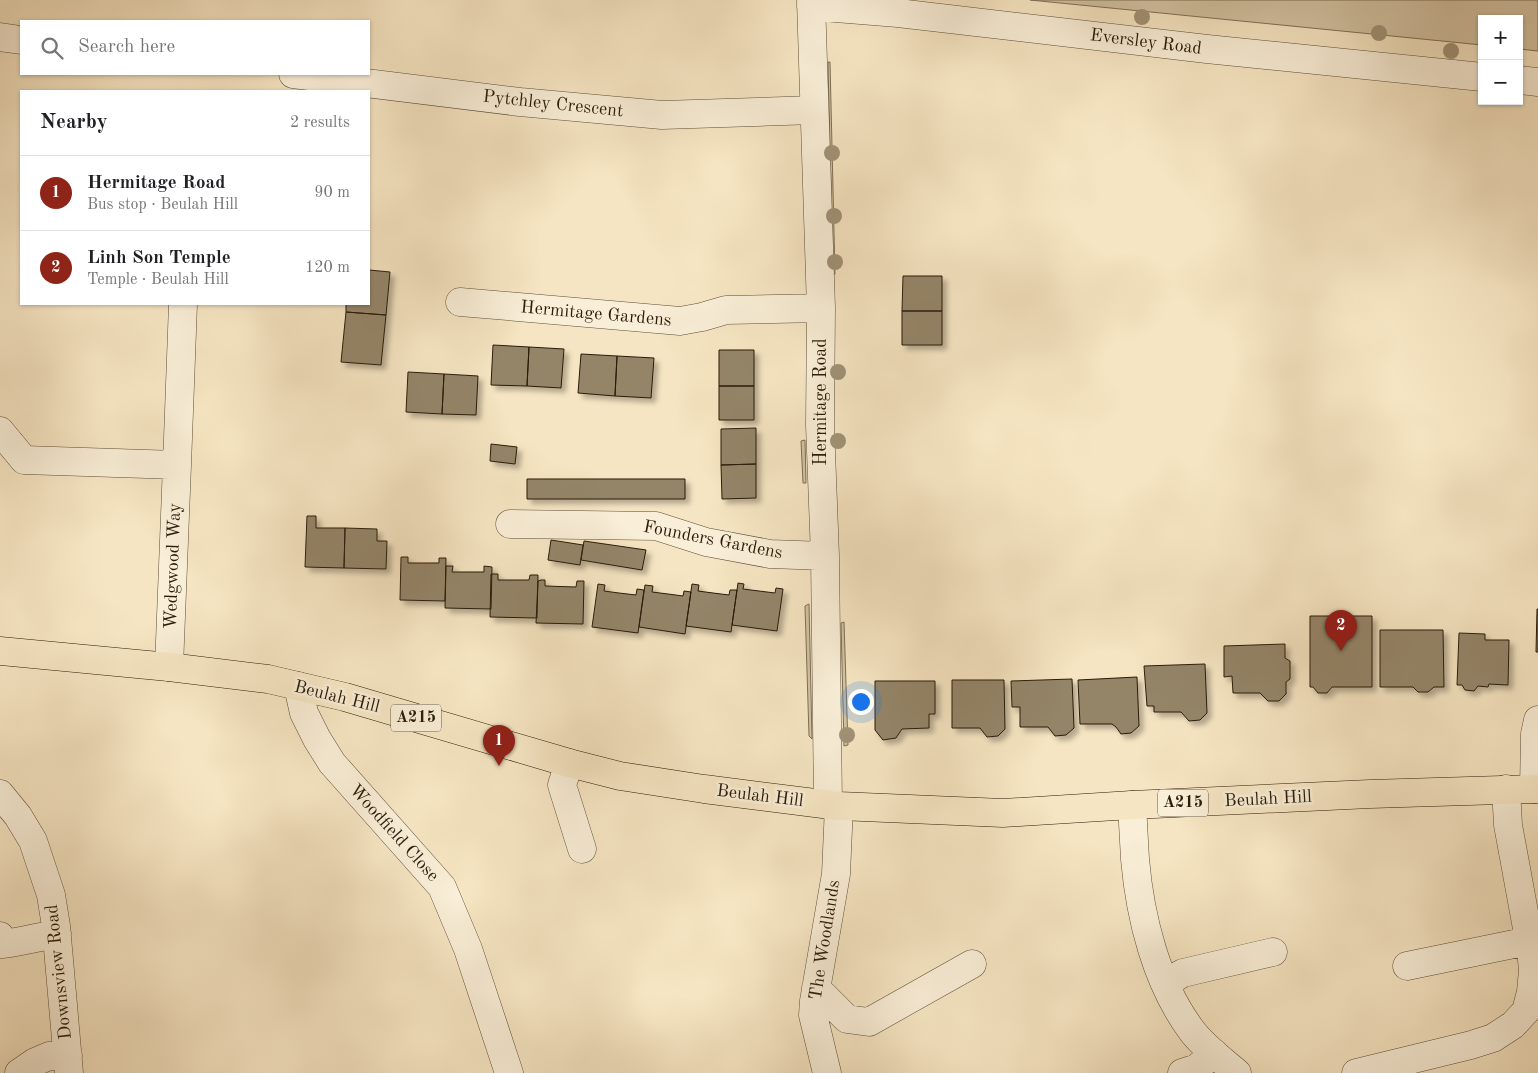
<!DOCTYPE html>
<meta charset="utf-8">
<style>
:root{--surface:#fff;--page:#f6f6f6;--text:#202124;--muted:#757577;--line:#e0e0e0;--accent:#8f2418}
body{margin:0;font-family:"Old Standard TT",serif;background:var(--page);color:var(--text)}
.controls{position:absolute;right:15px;top:15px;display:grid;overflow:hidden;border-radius:0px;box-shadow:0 1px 4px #0004}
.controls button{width:45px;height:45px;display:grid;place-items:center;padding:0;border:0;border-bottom:1px solid var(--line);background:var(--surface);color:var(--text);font:25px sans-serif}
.you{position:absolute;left:860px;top:701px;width:18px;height:18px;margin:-12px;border:4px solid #fff;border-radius:50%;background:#1a73e8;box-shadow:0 0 0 8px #1a73e833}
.badge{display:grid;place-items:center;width:32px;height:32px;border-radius:50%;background:var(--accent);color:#fff;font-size:16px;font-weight:700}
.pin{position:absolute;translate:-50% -41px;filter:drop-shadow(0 1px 2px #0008)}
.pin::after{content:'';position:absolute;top:26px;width:18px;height:15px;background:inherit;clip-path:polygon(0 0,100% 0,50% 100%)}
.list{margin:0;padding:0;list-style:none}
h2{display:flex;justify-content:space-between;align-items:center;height:65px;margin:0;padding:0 20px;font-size:21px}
h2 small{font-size:16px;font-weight:400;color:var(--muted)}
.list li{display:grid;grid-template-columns:32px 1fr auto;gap:15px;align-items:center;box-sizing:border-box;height:75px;padding:0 20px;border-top:1px solid var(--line)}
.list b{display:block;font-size:19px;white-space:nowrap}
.list p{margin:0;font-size:16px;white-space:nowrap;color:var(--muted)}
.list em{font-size:16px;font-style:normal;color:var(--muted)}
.icon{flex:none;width:28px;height:28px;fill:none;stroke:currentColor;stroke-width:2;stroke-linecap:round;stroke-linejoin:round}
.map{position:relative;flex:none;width:1538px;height:1073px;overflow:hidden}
.search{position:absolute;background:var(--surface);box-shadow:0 1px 4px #0004;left:20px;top:20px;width:350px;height:55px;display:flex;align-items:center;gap:12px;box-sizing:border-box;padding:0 18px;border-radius:0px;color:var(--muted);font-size:19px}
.panel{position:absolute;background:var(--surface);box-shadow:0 1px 4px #0004;left:20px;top:90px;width:350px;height:215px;border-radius:0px}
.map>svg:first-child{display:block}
.green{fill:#d3c3a3;stroke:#7e7056}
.building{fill:#948569;stroke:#291c09;filter:url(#shadow)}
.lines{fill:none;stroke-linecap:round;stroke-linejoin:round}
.minor-casing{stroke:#5c4e37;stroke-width:29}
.major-casing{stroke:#291c09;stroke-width:29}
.minor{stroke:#f9eed7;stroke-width:28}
.major{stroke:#f6e5c2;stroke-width:28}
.tree{fill:#a19276}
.labels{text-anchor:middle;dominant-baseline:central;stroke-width:5;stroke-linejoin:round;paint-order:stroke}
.shield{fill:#f9eed7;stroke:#675b47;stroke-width:1}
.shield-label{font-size:16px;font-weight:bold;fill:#291c09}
.street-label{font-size:18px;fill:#291c09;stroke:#f9eed7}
</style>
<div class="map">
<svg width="1538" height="1073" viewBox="0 0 1538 1073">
<defs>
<filter id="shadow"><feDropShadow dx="4.5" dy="4.5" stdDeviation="2.5" flood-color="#0004"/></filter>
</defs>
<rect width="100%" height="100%" fill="#f6e5c2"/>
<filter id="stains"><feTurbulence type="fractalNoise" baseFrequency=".004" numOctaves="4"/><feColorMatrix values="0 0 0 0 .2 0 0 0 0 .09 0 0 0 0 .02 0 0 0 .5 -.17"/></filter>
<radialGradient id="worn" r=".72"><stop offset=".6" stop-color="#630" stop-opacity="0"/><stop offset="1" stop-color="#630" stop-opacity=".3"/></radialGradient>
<!-- green -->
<path class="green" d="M1030,0H1538V51L1519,49V19H1482V45Z
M828,62H830L835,274L833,275Z
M805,440L806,483H803L801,441Z
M809,604L812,739L809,736L805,606Z
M844,622L848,745L844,746L841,623Z"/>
<!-- building -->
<path class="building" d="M369,270L390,272L386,315L346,312V304H369Z
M903,276H942V311H902Z
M902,311H942V345H902Z
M346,312L386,315L381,365L341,362Z
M493,345L529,347L527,386L491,385Z
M529,347L564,349L561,388L527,386Z
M719,350H754V386H719Z
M581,354L617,356L615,396L578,393Z
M617,356L654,358L651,398L615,396Z
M408,372L444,374L442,414L406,412Z
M444,374L478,376L476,415L442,414Z
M719,386H754V420H719Z
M756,428V464L721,465V429Z
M491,444L517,447L515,464L490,461Z
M756,464V498L722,499L721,465Z
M527,479H685V499H527Z
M307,516H316V528H345L344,568L305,567Z
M345,528L377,529V541H387L386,569L344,568Z
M551,540L583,545L580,565L548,560Z
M584,541L646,550L642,570L581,560Z
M401,557H408V563H439V558H446L445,601L400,600Z
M446,566H453L452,572H484V566L492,567L491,609L445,608Z
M491,574H498V580H529L530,575H538L537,618L490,617Z
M541,580H545V586L576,587L577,581H584L583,624L536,623L538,581Z
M738,583L744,584L743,589L775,593L776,588L783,589L777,631L732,625Z
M598,584L605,585L604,591L619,593L636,595L637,589L644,590L638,633L592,627Z
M692,584L699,585L698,591L713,593L729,595L730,590H737L731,632L686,626Z
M645,585L653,586L652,592L668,594L683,596L684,591L691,592L685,634L639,627Z
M1537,609H1538V652H1536Z
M1310,616H1372V687H1332L1327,693H1318L1313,687H1310Z
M1380,630H1443L1444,687H1434L1428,692H1418L1413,687H1380Z
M1459,633L1485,634V640H1509L1508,685L1489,684L1488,687L1478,686L1474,691L1465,690L1462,685H1457Z
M1285,644V658L1290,661V679L1286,682V694L1279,701H1268L1260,693H1233L1232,676L1224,677V646Z
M1205,664L1207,713L1200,720L1189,721L1181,712H1154V706H1147L1144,666Z
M1137,677L1139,726L1131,733L1121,734L1116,727L1112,724H1080L1078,680Z
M1072,679L1074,728L1066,735L1055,736L1048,727H1020V707H1012L1011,681Z
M952,680H1004L1005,729L998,736L987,737L980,728H952Z
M875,681H935V714H929V728L902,729L896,738L883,740L875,730Z"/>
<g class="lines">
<defs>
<path id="minor" d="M811,0L821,308L820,425L825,556L828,805
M811,6L898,13L1207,49L1482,77
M0,37L21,40
M293,74L520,102L662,115L814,110
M1519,80L1538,82
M460,302L680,321L702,317L726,310L821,308
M0,431L24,460L177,465L183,304
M510,524L656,526L706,542L770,554L825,556
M169,667L177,465
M298,686L304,713L317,739L332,763L442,887L468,949L509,1073
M569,763L562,785L582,849
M1534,789L1535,734L1538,720
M0,794L18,816L33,841L51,895L56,926L69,1073
M1132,805C1133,823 1134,841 1135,859C1140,917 1156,983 1192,1031C1204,1047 1222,1060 1237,1073
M0,936L2,944C20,942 38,937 57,934
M1407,966L1538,939
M1165,983L1183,973L1273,952
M816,988L847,1019L869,1022L972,964
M19,1073L35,1062L49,1056H68
M827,1073L813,1015L814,1001L836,874L839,806
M1182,1073L1197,1068L1214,1053
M1356,1073L1471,1045L1493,1038L1513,1025L1526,1011L1531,992L1533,970L1531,950L1508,825L1506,789"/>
<path id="major" d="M0,651L169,667L268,679L345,697L569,763L620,776L704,789L839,806L1003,813L1132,805L1370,794L1538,789"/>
</defs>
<!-- minor casing -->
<use href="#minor" class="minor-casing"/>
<!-- major casing -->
<use href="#major" class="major-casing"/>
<!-- minor -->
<use href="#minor" class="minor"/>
<!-- major -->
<use href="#major" class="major"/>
</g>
<!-- trees -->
<g class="tree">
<circle cx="1142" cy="17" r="8"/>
<circle cx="1379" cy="33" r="8"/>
<circle cx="1451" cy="51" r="8"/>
<circle cx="832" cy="153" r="8"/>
<circle cx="834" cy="216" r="8"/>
<circle cx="835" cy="262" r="8"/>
<circle cx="838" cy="372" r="8"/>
<circle cx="838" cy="441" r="8"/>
<circle cx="847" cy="735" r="8"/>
</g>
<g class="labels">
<!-- shield labels -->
<g class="shield">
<rect x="391" y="704.5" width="50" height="27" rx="4"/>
<rect x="1158" y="789.5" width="50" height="27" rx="4"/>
</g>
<g class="shield-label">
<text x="416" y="718">A215</text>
<text x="1183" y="803">A215</text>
</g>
<!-- street labels -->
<g class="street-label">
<text transform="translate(1146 42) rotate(7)">Eversley Road</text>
<text transform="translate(553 104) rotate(6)">Pytchley Crescent</text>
<text transform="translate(596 314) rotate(5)">Hermitage Gardens</text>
<text transform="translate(821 402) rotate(-90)">Hermitage Road</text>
<text transform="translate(713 540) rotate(11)">Founders Gardens</text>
<text transform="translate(173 566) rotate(-88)">Wedgwood Way</text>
<text transform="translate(337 697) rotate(14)">Beulah Hill</text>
<text transform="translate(760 796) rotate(7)">Beulah Hill</text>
<text transform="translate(1268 799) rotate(-3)">Beulah Hill</text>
<text transform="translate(394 833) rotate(48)">Woodfield Close</text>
<text transform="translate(825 940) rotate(-81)">The Woodlands</text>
<text transform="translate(59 972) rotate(-96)">Downsview Road</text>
</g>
</g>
<rect width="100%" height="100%" filter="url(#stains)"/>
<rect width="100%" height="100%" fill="url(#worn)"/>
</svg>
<div class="controls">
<button>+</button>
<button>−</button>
</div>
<div class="you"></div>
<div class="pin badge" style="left:499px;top:766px">1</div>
<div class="pin badge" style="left:1341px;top:651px">2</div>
<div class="search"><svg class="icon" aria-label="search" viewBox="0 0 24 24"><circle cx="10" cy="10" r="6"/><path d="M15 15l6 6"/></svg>Search here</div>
<section class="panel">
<h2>Nearby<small>2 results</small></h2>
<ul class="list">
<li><span class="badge">1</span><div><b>Hermitage Road</b><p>Bus stop · Beulah Hill</p></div><em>90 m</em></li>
<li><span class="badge">2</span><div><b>Linh Son Temple</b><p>Temple · Beulah Hill</p></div><em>120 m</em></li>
</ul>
</section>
</div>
